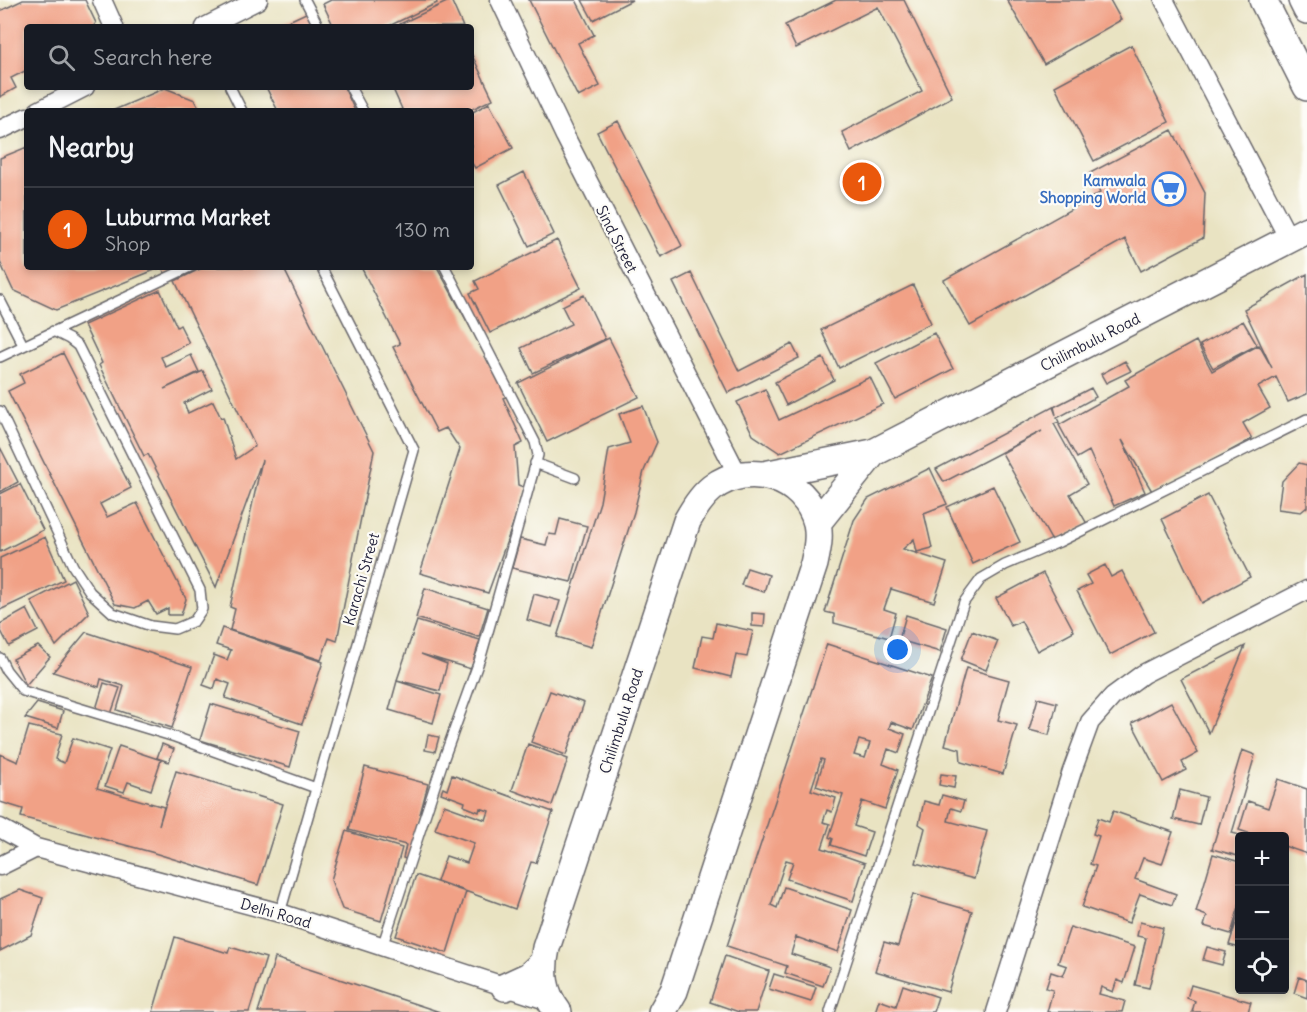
<!DOCTYPE html>
<meta charset="utf-8">
<style>
:root{--surface:#171b24;--page:#242831;--text:#f1f3f6;--muted:#9ea1a6;--line:#363941;--accent:#ea580c}
body{margin:0;font-family:Delius,sans-serif;background:var(--page);color:var(--text)}
.controls{position:absolute;right:18px;bottom:18px;display:grid;overflow:hidden;border-radius:6px;box-shadow:0 3px 9px #0003}
.controls button{width:54px;height:54px;display:grid;place-items:center;padding:0;border:0;border-bottom:2px solid var(--line);background:var(--surface);color:var(--text);font:30px sans-serif}
.you{position:absolute;left:898px;top:650px;width:21px;height:21px;margin:-15px;border:4px solid #fff;border-radius:50%;background:#1a73e8;box-shadow:0 0 0 9px #1a73e833}
.badge{display:grid;place-items:center;width:39px;height:39px;border-radius:50%;background:var(--accent);color:#fff;font-size:20px;font-weight:700}
.pin{position:absolute;translate:-50% -50%;border:3px solid #fff;box-shadow:0 2px 6px #0006}
.list{margin:0;padding:0;list-style:none}
h2{display:flex;justify-content:space-between;align-items:center;height:78px;margin:0;padding:0 24px;font-size:26px}
h2 small{font-size:20px;font-weight:400;color:var(--muted)}
.list li{display:grid;grid-template-columns:39px 1fr auto;gap:18px;align-items:center;box-sizing:border-box;height:84px;padding:0 24px;border-top:2px solid var(--line)}
.list b{display:block;font-size:22px;white-space:nowrap}
.list p{margin:0;font-size:20px;white-space:nowrap;color:var(--muted)}
.list em{font-size:20px;font-style:normal;color:var(--muted)}
.icon{flex:none;width:33px;height:33px;fill:none;stroke:currentColor;stroke-width:2;stroke-linecap:round;stroke-linejoin:round}
.map{position:relative;flex:none;width:1307px;height:1012px;overflow:hidden}
.search{position:absolute;background:var(--surface);box-shadow:0 3px 9px #0003;left:24px;top:24px;width:450px;height:66px;display:flex;align-items:center;gap:15px;box-sizing:border-box;padding:0 21px;border-radius:6px;color:var(--muted);font-size:22px}
.panel{position:absolute;background:var(--surface);box-shadow:0 3px 9px #0003;left:24px;top:108px;width:450px;height:162px;border-radius:6px}
.map>svg:first-child{display:block}
.building{fill:#f1a186;fill-rule:evenodd}
.lines{fill:none;stroke-linecap:round;stroke-linejoin:round}
.service-casing{stroke:#68666a;stroke-width:12}
.minor-casing{stroke:#68666a;stroke-width:21}
.secondary-casing{stroke:#68666a;stroke-width:30}
.service{stroke:#fff;stroke-width:9}
.minor{stroke:#fff;stroke-width:18}
.secondary{stroke:#fff;stroke-width:27}
.labels{text-anchor:middle;dominant-baseline:central;stroke-width:4.5;stroke-linejoin:round;paint-order:stroke}
.shop-label{font-size:15px;font-weight:bold;fill:#366cbe;stroke:#fdfcf7;text-anchor:end}
.street-label{font-size:15px;fill:#22223b;stroke:#fdfcf7}
</style>
<div class="map">
<svg width="1307" height="1012" viewBox="0 0 1307 1012">
<rect width="100%" height="100%" fill="#fdfcf7"/>
<filter id="ink" filterUnits="userSpaceOnUse"><feTurbulence type="fractalNoise" baseFrequency=".0167" numOctaves="2"/><feDisplacementMap in="SourceGraphic" scale="12" xChannelSelector="R" yChannelSelector="G"/><feConvolveMatrix kernelMatrix="1 2 1 2 8 2 1 2 1" color-interpolation-filters="sRGB"/></filter>
<filter id="wash" filterUnits="userSpaceOnUse"><feTurbulence type="fractalNoise" baseFrequency=".008" numOctaves="4" result="noise"/><feDisplacementMap in="SourceGraphic" scale="24" xChannelSelector="R" yChannelSelector="G"/><feGaussianBlur stdDeviation="1.35" result="paint"/><feColorMatrix in="noise" values="0 0 0 0 0 0 0 0 0 0 0 0 0 0 0 0 0 1.4 0 .05"/><feComposite in="paint" operator="in"/></filter>
<g filter="url(#wash)">
<rect width="100%" height="100%" fill="#e9e3c2"/>
<g id="blocks">
<!-- building -->
<path class="building" d="M23,0H85L96,23L93,27H27V70L11,78L16,88L0,97V11Z
M331,0H436L437,3L387,27H334L323,4Z
M451,0L463,27H401L400,24Z
M529,0H576L594,35L578,43L600,86L578,97Z
M582,0H632L593,20Z
M836,0H904L952,97L851,152L842,132L922,91L878,7L796,48L785,25Z
M1007,0H1110L1121,20L1044,64Z
M308,12L315,27H276Z
M1131,45L1169,122L1094,161L1055,86Z
M471,53L493,99L468,111H397L402,109L393,89L397,87H471Z
M266,87H344L355,111H278Z
M165,88L195,100L201,111H112Z
M489,103L513,148L475,168L471,162V113Z
M618,121L682,246L661,257L597,132Z
M1172,130L1205,193L1203,238L1141,271L1125,239L970,326L944,280L1100,193L1090,173Z
M27,147V267H162L56,310L13,290L0,262V158Z
M524,172L554,234L529,246L499,185Z
M557,240L581,288L490,333L470,293L479,289L475,281Z
M162,267H182L165,274Z
M204,267H283L374,451L337,641L329,638L321,660L230,630L235,609L230,607L262,460L216,587L148,454L144,456L99,365L102,363L84,325L160,290L177,327L180,325L189,343L161,357L166,367L191,355L199,372L164,389L203,371L212,389L184,403L188,413L213,401L221,418L223,417L236,459L255,446L175,281Z
M361,267H437L508,396L503,398L523,443L515,447L518,485L526,488L488,593L420,573L460,449L446,428L437,432L393,347L400,344Z
M691,273L739,371L792,344L799,358L728,393L673,282Z
M1307,274V394L1288,402L1276,377L1258,387L1270,408L1243,423L1252,439L1153,493L1122,440L1145,492L1114,506L1089,451L1077,458L1059,425L1129,386L1125,380L1196,341L1212,371L1259,345L1272,368L1244,309Z
M913,285L931,323L839,368L821,330Z
M584,295L605,339L533,373L521,348L571,324L562,306Z
M1243,321L1257,345L1213,368L1200,345Z
M934,333L953,369L895,399L876,363Z
M609,338L639,397L547,442L518,383Z
M63,353L131,488L100,504L107,517L137,503L186,599L181,615H168V608L156,614L148,601L135,608L115,604L8,391L24,383L20,374Z
M823,358L834,380L786,405L775,382Z
M1125,361L1131,371L1106,383L1101,374Z
M870,377L883,404L780,453L753,435L737,402L765,389L779,420Z
M1091,388L1096,397L1057,418L1059,422L1054,424L1087,484L1070,494L1087,524L1053,543L1002,453L1042,431L944,482L936,469L1053,407L1056,415L1054,407Z
M643,406L657,442L644,471L634,512L591,647L557,637L600,502L609,449L630,443L619,414Z
M0,447L18,482L0,492Z
M1299,463L1307,465V507L1301,512L1278,509L1282,481Z
M930,468L947,504L924,513L932,548L917,552L914,539L903,549L947,563L934,602L891,589L884,609L896,613L889,638L834,623V614L825,612L854,520L868,499Z
M20,484L43,530L0,552V494Z
M993,486L1020,542L973,564L947,507Z
M1208,495L1250,577L1202,603L1162,519Z
M560,519L587,526L571,582L512,568L520,539L546,545L549,534L556,535Z
M45,537L64,580L0,610V558Z
M1105,565L1111,577L1122,571L1154,632L1110,655L1077,591L1091,584L1086,575Z
M747,568L769,575L764,592L741,585Z
M1043,573L1074,631L1037,651L1021,621L1011,626L996,598Z
M73,579L89,613L56,646L31,601Z
M425,588L488,608L479,637L416,618Z
M534,594L560,601L552,627L527,620Z
M27,609L38,631L9,646L0,629V624Z
M752,613L765,614L764,627L752,626Z
M906,615L947,628L940,652L899,640Z
M417,621L480,640L471,669L421,654L447,664L440,691L397,680Z
M716,623L753,631L747,657L736,655L731,677L695,668L702,636L713,638Z
M222,628L323,662L302,724L225,698L230,684L217,679L214,689L203,685L214,655L227,660L231,650L216,645Z
M972,631L998,641L986,670L961,660Z
M86,632L192,667L172,728L117,710L124,686L101,679L99,687L53,672Z
M827,644L932,678L913,730L891,722L889,728L905,734L899,753L888,749L883,764L898,770L885,809L862,801L854,826L872,832L864,856L831,845L833,839L829,837L843,795L816,786L824,760L821,759L811,790L836,798L832,812L827,810L823,822L830,824L822,848L865,863L853,901L787,879L793,862L786,860L771,905L777,908L784,887L852,910L838,952L796,937L791,954L830,967L823,986L785,973L787,966L727,946ZM859,740L870,743L865,758L854,755Z
M38,646L50,657L26,685L13,659Z
M1245,646L1209,733L1181,679Z
M966,668L1009,680L998,720L1017,725L1003,774L961,762L960,749L945,745Z
M397,681L441,695L433,723L389,710Z
M104,683L120,688L111,714L96,709Z
M550,691L584,703L566,755L531,742Z
M1038,698L1057,703L1049,735L1029,730Z
M1171,702L1198,753L1182,762L1186,770L1163,782L1132,723Z
M37,703L63,711L58,728L25,718Z
M211,704L300,731L290,767L200,740Z
M29,726L62,734L55,759L64,763L73,738L110,750L97,788L164,807L159,825L176,771L283,804L258,885L151,852L21,817L23,809L0,802V754L18,762Z
M428,735L439,737L435,752L425,750Z
M162,744L174,749L169,762L157,758Z
M528,744L568,759L552,805L512,790Z
M119,746L161,760L151,790L128,782L124,792L105,786Z
M1242,750L1255,755L1232,833L1240,835L1238,856L1212,849Z
M365,767L428,784L408,860L403,858L406,845L349,830Z
M941,774L956,776L954,788L939,785Z
M452,775L553,812L536,863L531,862L515,909L437,881L446,856L467,863L474,843L435,829L444,805L486,820L489,811L480,808L479,812L464,806L465,802L441,793L443,788L447,790Z
M1278,779L1307,789V854L1284,846V836H1257L1239,830L1248,801L1268,808Z
M1180,790L1206,797L1199,825L1173,819Z
M942,795L964,801L961,811L951,808L948,821L987,831L974,879L916,863L925,828L919,824L924,801L939,805Z
M1113,811L1173,832L1162,864L1143,858L1135,879L1176,894L1172,905L1140,894L1129,923L1082,907L1096,866L1090,864L1099,836L1093,834L1098,818L1109,822Z
M346,831L402,848L381,921L342,909L331,880Z
M1213,854L1240,862V903L1231,934L1204,926L1207,916L1196,912Z
M416,875L466,892L447,953L396,936Z
M20,890L43,898L31,935L0,951V899Z
M913,894L972,911L948,992L875,971L884,942L898,946Z
M1240,910V948L1229,945Z
M1140,922L1163,928L1149,988L1135,985L1146,938L1137,936Z
M1070,927L1135,947L1124,983L1117,980L1113,992L1101,987L1099,994L1125,1001L1122,1012H1047L1053,990L1046,988L1051,972L1063,976L1067,966L1058,963Z
M175,937L228,953L230,947L266,958L249,1012H153Z
M1207,947L1226,952L1222,965L1203,960Z
M725,956L769,971L756,1012H739L710,1002Z
M275,958L440,1012H258Z
M774,974L816,987L811,1002L769,989Z
M1299,977L1307,980V998L1294,993Z
M903,985L938,997L933,1012H875L879,1000L896,1006Z
M1191,985L1251,1002L1248,1012H1192L1195,1001L1187,998Z"/>
</g>
</g>
<g filter="url(#ink)">
<use href="#blocks" fill-opacity="0" stroke="#68666a" stroke-width="1.5"/>
<g class="lines">
<defs>
<path id="service" d="M305,0L319,27
M230,87L242,111
M350,87L363,111
M0,300L23,345
M0,357L190,267
M0,411L73,566L90,592L113,613L151,626L175,629L194,621L202,609L200,590L78,346L69,339L53,331
M535,463L575,478
M0,658L6,670L23,691L175,737L316,788
M280,913L414,450L321,267
M382,947L444,758L482,653L538,455L535,442L445,267
M830,1012L964,602L981,579L1005,565L1059,542L1307,419"/>
<path id="minor" d="M102,0L114,27
M500,0L565,136L738,475
M1164,0L1289,239
M205,27L258,0
M38,111L85,87
M0,130L27,117
M0,828L36,848L280,913L552,1002
M0,866L36,848
M996,1012L1072,771L1090,722L1113,696L1143,674L1307,590"/>
<path id="secondary" d="M1263,0L1307,87
M1302,0L1307,10
M764,475L873,453L1307,230
M817,523L873,453
M505,987L529,976L543,963
M558,1012C543,993 541,972 546,948L687,521C694,509 701,497 712,488C748,460 805,477 817,523C820,537 817,550 814,564L674,991L662,1012"/>
</defs>
<!-- service casing -->
<use href="#service" class="service-casing"/>
<!-- minor casing -->
<use href="#minor" class="minor-casing"/>
<!-- secondary casing -->
<use href="#secondary" class="secondary-casing"/>
<!-- service -->
<use href="#service" class="service"/>
<!-- minor -->
<use href="#minor" class="minor"/>
<!-- secondary -->
<use href="#secondary" class="secondary"/>
</g>
</g>
<!-- icons -->
<defs>
<symbol id="supermarket-ring" viewBox="-11 -11 22 22"><circle r="9.5" fill="#fdfcf7" stroke="#3f7fe0" stroke-width="1.5"/><path d="M-6-5.5h2.5l.6 2H6L4.5 2H-2.5L-4.4-4H-6ZM-1.5 3.2a1.3 1.3 0 1 0 .1 0ZM3 3.2a1.3 1.3 0 1 0 .1 0Z" fill="#3f7fe0"/></symbol>
</defs>
<g fill-rule="evenodd">
<use href="#supermarket-ring" x="1150" y="170" width="38" height="38"/>
</g>
<g class="labels">
<!-- shop labels -->
<g class="shop-label">
<text x="1146" y="180">Kamwala<tspan x="1146" dy="17">Shopping World</tspan></text>
</g>
<!-- street labels -->
<g class="street-label">
<text transform="translate(617 239) rotate(63)">Sind Street</text>
<text transform="translate(1090 342) rotate(-27)">Chilimbulu Road</text>
<text transform="translate(361 579) rotate(-74)">Karachi Street</text>
<text transform="translate(621 721) rotate(-72)">Chilimbulu Road</text>
<text transform="translate(276 913) rotate(16)">Delhi Road</text>
</g>
</g>
</svg>
<div class="controls">
<button>+</button>
<button>−</button>
<button><svg class="icon" aria-label="locate" viewBox="0 0 24 24"><circle cx="12" cy="12" r="6"/><path d="M12 2v4M12 18v4M2 12h4M18 12h4"/></svg></button>
</div>
<div class="you"></div>
<div class="pin badge" style="left:862px;top:182px">1</div>
<div class="search"><svg class="icon" aria-label="search" viewBox="0 0 24 24"><circle cx="10" cy="10" r="6"/><path d="M15 15l6 6"/></svg>Search here</div>
<section class="panel">
<h2>Nearby<small></small></h2>
<ul class="list">
<li><span class="badge">1</span><div><b>Luburma Market</b><p>Shop</p></div><em>130 m</em></li>
</ul>
</section>
</div>
